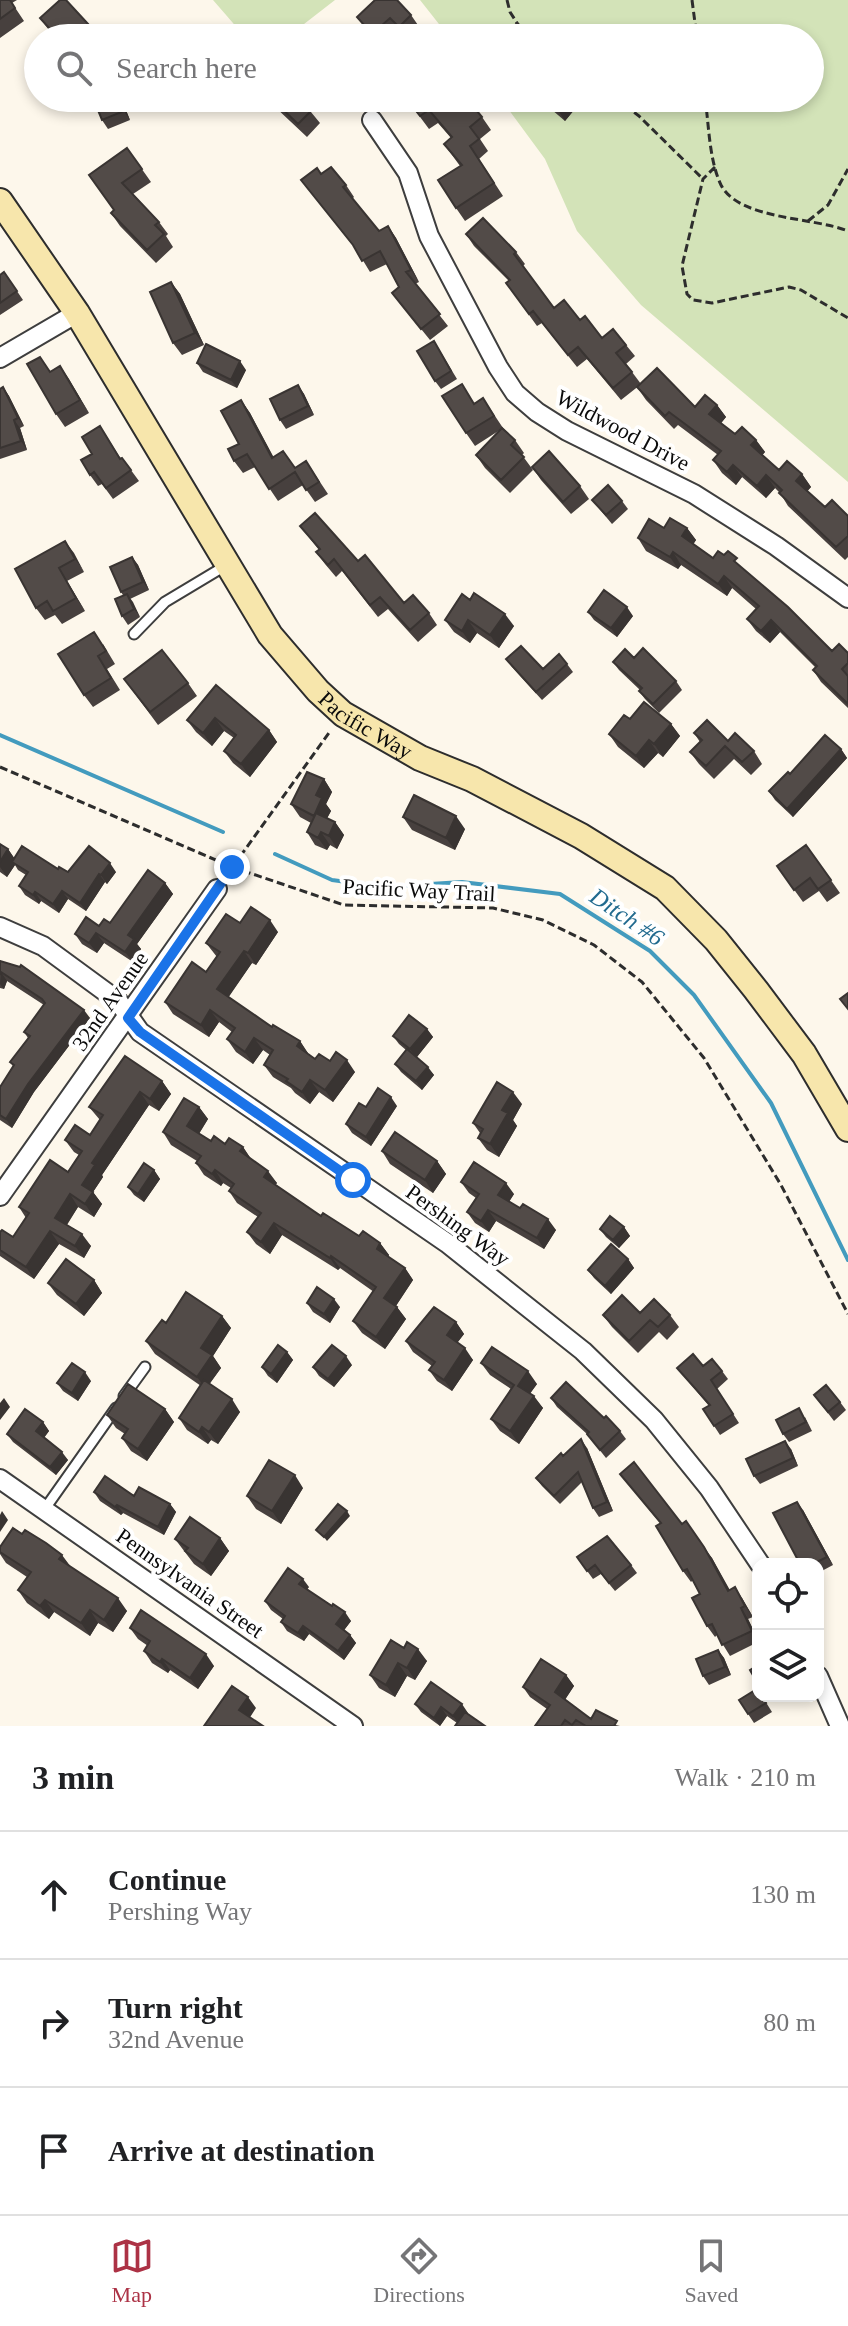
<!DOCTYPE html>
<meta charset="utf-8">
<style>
:root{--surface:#fff;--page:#f2f2f2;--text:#202124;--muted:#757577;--line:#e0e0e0;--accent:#ac3245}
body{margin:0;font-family:"Times New Roman",serif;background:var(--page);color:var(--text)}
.controls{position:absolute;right:24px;bottom:24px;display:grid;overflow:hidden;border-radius:16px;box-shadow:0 4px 12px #0003}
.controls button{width:72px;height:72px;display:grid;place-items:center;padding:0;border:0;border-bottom:2px solid var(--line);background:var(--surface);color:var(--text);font:40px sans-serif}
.stop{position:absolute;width:24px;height:24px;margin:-18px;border:6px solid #1a73e8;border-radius:50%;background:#fff}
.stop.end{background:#1a73e8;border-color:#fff;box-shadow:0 2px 8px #0008}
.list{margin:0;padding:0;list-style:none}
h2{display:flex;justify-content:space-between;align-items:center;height:104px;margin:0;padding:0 32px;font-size:34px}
h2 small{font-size:26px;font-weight:400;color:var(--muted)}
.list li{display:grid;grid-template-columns:52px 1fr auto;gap:24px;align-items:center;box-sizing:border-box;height:128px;padding:0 32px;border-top:2px solid var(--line)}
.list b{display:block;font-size:30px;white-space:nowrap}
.list p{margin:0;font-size:26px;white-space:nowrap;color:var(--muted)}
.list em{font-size:26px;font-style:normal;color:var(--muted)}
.icon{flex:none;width:44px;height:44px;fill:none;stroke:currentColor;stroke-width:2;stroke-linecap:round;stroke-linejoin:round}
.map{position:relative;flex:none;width:848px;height:1726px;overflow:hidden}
.search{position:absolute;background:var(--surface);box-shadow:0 4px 12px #0003;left:24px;right:24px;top:24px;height:88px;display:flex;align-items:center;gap:20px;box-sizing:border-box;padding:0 28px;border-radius:44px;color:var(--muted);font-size:30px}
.sheet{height:488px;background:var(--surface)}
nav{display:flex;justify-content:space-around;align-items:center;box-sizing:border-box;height:112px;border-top:2px solid var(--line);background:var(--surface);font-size:22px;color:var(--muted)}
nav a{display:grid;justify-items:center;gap:4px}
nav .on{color:var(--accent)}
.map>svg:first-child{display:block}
.grass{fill:#d3e3b8}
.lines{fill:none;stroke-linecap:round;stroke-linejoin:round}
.stream{stroke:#439bbe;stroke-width:4}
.service-casing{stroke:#3e3e3e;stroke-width:13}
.minor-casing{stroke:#3e3e3e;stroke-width:22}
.secondary-casing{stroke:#2d2d2d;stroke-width:28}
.path{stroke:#2d2d2d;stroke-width:3;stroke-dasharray:8 4;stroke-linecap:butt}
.service{stroke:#fff;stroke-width:9}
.minor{stroke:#fff;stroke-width:18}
.secondary{stroke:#f7e6ac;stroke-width:24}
.wall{fill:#47403e}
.shaded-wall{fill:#393432}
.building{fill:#524b48;stroke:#393432;stroke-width:2}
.route{stroke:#1a73e8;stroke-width:10}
.labels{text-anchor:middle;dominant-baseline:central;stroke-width:8;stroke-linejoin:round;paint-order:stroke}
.street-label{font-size:22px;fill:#0b0b0b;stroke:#fff}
.water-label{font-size:24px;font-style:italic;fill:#226b8f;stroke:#fff}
</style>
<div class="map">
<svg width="848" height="1726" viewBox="0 0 848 1726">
<rect width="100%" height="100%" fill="#fdf7eb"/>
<!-- grass -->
<path class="grass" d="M213,0H335L286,38H246Z
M420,0H848V482L641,305L577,231L545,159L500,98H810V38H450Z"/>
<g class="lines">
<!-- stream -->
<path class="stream" d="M0,735L223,832
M275,854L332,880L383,887L462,882L560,894L650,951L694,995L771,1103L848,1260"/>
<defs>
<path id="service" d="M134,634L165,602L225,566
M124,1396L145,1367
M44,1510L116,1408"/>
<path id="minor" d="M372,120L408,173L429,236L498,367L515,393L537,412L567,431L694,494L776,546L848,598
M0,358L77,313
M0,927L43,946L118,1001L140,1032L447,1243L583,1351L654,1420L709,1488L760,1564
M0,1196L217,889
M0,1479L353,1726
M818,1676L840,1726"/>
<g id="secondary">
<path id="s1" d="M0,201L77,313L270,635L318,691L343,714L420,758L472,779L581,836L665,888L716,940L756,990L804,1054L848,1129"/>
</g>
</defs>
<!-- service casing -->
<use href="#service" class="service-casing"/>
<!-- minor casing -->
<use href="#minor" class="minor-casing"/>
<!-- secondary casing -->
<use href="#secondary" class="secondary-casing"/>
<!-- path -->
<path class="path" d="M507,0L510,12L519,26
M692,0L697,38
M615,98L639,116L703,179
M705,98C709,125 709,160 721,185C739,220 814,217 848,231
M715,167L703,179L682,266L687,294L693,300L712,303L789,287L801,290L848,318
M808,221L828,205L848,169
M0,767L232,867L344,905L493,908L543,920L594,945L642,982L704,1058L781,1185L848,1314
M226,876L331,730"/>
<!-- service -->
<use href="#service" class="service"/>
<!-- minor -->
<use href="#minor" class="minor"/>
<!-- secondary -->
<use href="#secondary" class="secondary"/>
</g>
<!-- wall -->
<path class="wall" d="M0,0H17L12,3L24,21L0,38Z
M411,15L420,28L409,38H406L398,30L390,38H373L357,17Z
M40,18L101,38H55Z
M121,98L130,120L108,129L102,120Z
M269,98H314L306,106L320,123L307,137L274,106Z
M406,98L461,101L482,117L491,130L480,139L488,151L479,159L503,196L465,221L456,208L460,166L444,144L451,138L438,123L429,129Z
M538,98H584L565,121Z
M127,148L151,182L133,194L159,222L168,234L166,236L173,247L156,263L120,226L111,213L114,210Z
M321,174L346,185L354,197L352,199L379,231L388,226L396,238L419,282L415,284L448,326L430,340L392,293L399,287L387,264L370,272L356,249L301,180Z
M466,234L516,252L525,264L523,266L554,308L580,320L602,338L626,345L635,356L626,364L641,384L695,407L717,405L726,417L721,423L735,434L756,440L765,452L762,455L779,470L802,474L811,487L807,491L825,507L848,516V557L845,560L788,506L780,493L775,488L766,498L742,477L736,485L722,473L713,460L718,455L678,425L674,429L646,400L637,387L640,385L621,400L587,359L577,367L542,323L537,326L506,283L509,281L474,246Z
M4,272L23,300L0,315V275Z
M171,282L180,294L204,345L182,355L173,343Z
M434,341L457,379L441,389L435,381Z
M197,363L246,370L237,388L203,372Z
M60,366L89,413L65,427L56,414L51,371Z
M298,385L304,394L314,415L286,429L280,420Z
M3,387L9,396L24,426L20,428L27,450L0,459V389Z
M483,398L503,428L515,440L524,453L522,455L533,470L510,493L485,468L476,455L500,430L475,446L466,433L475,403Z
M241,400L250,413L273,457L295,468L306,461L328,494L315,502L303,485L278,501L255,467L243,473L234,461L239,444Z
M100,426L121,459L122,458L139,481L113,499L102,484L98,486L90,475L92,454Z
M532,467L580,486L589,499L571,514L541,480Z
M592,500L622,501L628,509L612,524Z
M300,526L358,561L404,603L429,613L437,625L418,642L388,609L378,617L342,571L336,577L325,564L316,552L319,550Z
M664,528H687L696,540L693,544L713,558L724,555L745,570L832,651L848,653V708L821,682L813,670L816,668L780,632L770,643L756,631L747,619L756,609L732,588L727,596L681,565L678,569L646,551L638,538Z
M65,541L84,572L67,581L85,611L62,624L55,615L45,620L36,608Z
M132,557L138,565L149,590L130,599L140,617L128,625L122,616L123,595L121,592Z
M462,594L514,626L499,648L477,633L470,643L454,632L445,620Z
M588,612L633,616L617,637L594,620Z
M103,644L115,664L107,669L120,690L93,707L84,695Z
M634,658L676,681L682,690L659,713L645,699L639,691L640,690L619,670L613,662Z
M506,659L543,669L567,664L573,672L542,700L512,667Z
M124,679L188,683L197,696L158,725Z
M216,685L269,730L277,742L250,777L233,763L224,751L234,738L224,731L212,746L196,732L187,720Z
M630,719L671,724L680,736L663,757L658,753L644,768L618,747L609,734Z
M694,733L728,741L754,751L762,764L751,775L734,759L714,779L699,764L690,752L700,742Z
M841,749L847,758L793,817L775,800L769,791L790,774Z
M324,779L332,792L326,804L331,811L327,818L335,822L344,835L337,849L330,845L327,850L315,845L307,832L311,823L300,817L291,804Z
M403,817L465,829L455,850L412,830Z
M0,844L8,849L14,858L68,872H116L107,884L105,882L86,911L68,899L59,913L41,901L39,904L25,895L19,886L26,875L18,870L15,865L7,877L0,872Z
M806,845L840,893L827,902L819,891L803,902L777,866Z
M165,883L173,894L137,944L141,949L133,962L104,943L97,953L82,944L75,934L110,923Z
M240,923L278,932L256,965L252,963L228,997L272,1027L300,1041L308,1054L315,1059L330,1061L355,1072L333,1102L319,1092L310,1104L295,1093L291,1088L273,1077L264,1065L270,1055L263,1050L253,1064L236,1052L227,1039L232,1032L219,1022L209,1037L173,1014L165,1002L206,972L217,957L206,943Z
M0,961L90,1018L34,1092L12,1128L0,1120V1087L13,1066L10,1062L28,1038L24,1032L44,1005L7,981L4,989L0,988Z
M427,1029L433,1037L417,1057L434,1075L422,1090L401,1072L395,1064L406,1050L399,1044L393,1036Z
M162,1081L171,1094L159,1111L149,1105L102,1175L103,1177L93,1192L102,1204L94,1217L78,1207L67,1225L91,1246L84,1258L59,1244L34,1279L0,1256V1232L13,1237L26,1218L19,1207L68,1172L79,1155L74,1152L65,1140L90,1135L100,1120L89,1107Z
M522,1104L513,1120L517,1126L499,1157L487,1150L478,1138L480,1133L473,1123Z
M397,1106L371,1146L352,1133L346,1124L366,1107Z
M199,1107L208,1119L199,1134L211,1141L243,1147L251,1159L277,1183L275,1185L321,1216L359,1236L380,1243L389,1255L388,1257L405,1268L413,1280L396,1306L406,1319L385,1349L362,1333L353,1321L374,1292L340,1268L338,1270L282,1235L270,1254L256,1244L247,1232L258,1217L237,1203L229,1191L231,1188L223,1183L221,1186L204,1175L196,1163L197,1161L171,1145L163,1132Z
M382,1151L437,1161L446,1174L433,1193L390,1164Z
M154,1170L160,1179L144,1202L134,1195L128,1187Z
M461,1182L514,1194L509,1202L556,1230L544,1249L496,1221L489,1232L475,1223L467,1212L476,1198L469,1193Z
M624,1227L630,1236L619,1248L606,1237L600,1229Z
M628,1259L634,1268L611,1294L594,1278L588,1270Z
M94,1280L102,1293L84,1316L57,1295L48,1283Z
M307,1303L340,1307L330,1323L313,1312Z
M603,1315H670L679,1327L667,1340L659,1332L638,1353L612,1327Z
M222,1316L231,1328L213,1356L221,1368L209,1384L240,1412L218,1444L211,1440L208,1444L187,1430L179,1418L201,1386L155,1354L146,1341L166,1323Z
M456,1322L464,1334L457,1343L473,1360L452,1391L437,1381L429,1370L432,1366L413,1352L406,1341Z
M287,1352L293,1360L277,1383L268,1376L262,1367Z
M481,1363L537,1384L530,1393L543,1408L519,1444L500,1431L491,1419L511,1389L490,1375Z
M352,1365L334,1387L319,1376L313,1367Z
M703,1366L722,1371L728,1379L717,1389L739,1423L720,1435L703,1409L709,1406L677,1368Z
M91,1381L78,1401L63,1391L57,1383Z
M814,1395L840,1402L846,1410L834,1421Z
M551,1398L604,1418L620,1431L626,1439L606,1458L587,1434L557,1407Z
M165,1409L174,1422L147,1461L131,1451L122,1438L125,1434L116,1428L107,1415Z
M805,1417L812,1431L789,1442L783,1434Z
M43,1422L49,1431L44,1438L68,1460L56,1475L13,1442L7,1434Z
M587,1448L613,1511L599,1517L593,1508L582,1482L560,1504L542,1486L536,1478L563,1456Z
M791,1449L798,1466L760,1484L754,1476Z
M620,1474L682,1524L712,1558L729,1590L742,1598L753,1617L748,1619L758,1639V1642L730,1656L717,1635L715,1637L707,1626L700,1594L693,1580L691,1582L683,1571L660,1523Z
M303,1488L281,1524L256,1509L247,1496Z
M94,1492L134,1496L170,1504L176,1512L164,1535L123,1513L121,1515L100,1501Z
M803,1510L833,1565L818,1573V1564H800Z
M220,1538L229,1551L211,1576L194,1564L175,1539Z
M0,1547L71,1567L127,1611L113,1632L98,1623L90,1636L54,1612L49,1619L27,1603L18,1590L27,1577L6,1563L0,1554Z
M577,1557L631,1565L637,1573L615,1591L601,1574L593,1579Z
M309,1587L307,1589L351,1621L344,1630L350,1635L356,1643L344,1660L309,1634L304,1641L287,1631L281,1622L283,1619L271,1610L265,1601Z
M130,1628L214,1666L198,1689L170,1670L168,1673L152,1663L144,1651L148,1646L138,1639Z
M391,1640L427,1661L415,1680L407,1676L395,1697L379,1688L370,1675Z
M718,1650L724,1658L731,1675L709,1685L703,1676Z
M566,1675L574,1686L565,1699L591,1719L620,1726H535L547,1709L530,1697L523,1687Z
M762,1696L772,1712L754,1723L739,1700Z
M415,1704L468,1713L457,1723L447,1716L440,1726L421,1712Z"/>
<!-- shaded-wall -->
<path class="shaded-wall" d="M119,98H121L130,120L124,111Z
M297,98H314L304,108Z
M559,98H584L565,121L554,104Z
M388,226L396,238L419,282L411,270Z
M171,282L180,294L204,345L195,333Z
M240,361L246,370L237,388L231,380Z
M60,366L69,379L89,413L80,400Z
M298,385L304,394L314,415L308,406Z
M3,387L9,396L24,426L18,418Z
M241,400L250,413L281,471L272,458Z
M717,405L726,417L718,427L709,414Z
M14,420L20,428L27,450L21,441Z
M756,440L765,452L760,458L751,445Z
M733,465L742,477L736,485L727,472Z
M802,474L811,487L805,494L796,481Z
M766,475L775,488L766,498L757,486Z
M687,528L696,540L691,548L682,536Z
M65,541L74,553L84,572L75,559Z
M673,552L681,565L678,569L670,557Z
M132,557L138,565L149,590L143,582Z
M59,568L67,581L85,611L76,598Z
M724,576L732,588L727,596L718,584Z
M127,594L133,602L140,617L134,609Z
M627,607L633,616L617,637L611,628Z
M505,614L514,626L499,648L490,635Z
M468,620L477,633L470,643L462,631Z
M771,620L780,632L770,643L761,631Z
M215,718L224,731L212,746L203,733Z
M671,724L680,736L663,757L654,744Z
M269,730L277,742L250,777L241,764Z
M649,740L658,753L644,768L636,756Z
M841,749L847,758L793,817L787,809Z
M324,779L332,792L326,804L331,811L322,828L314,816L316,795Z
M456,816L465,829L455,850L446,838Z
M335,822L344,835L337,849L329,836Z
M321,832L330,845L327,850L318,838Z
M8,849L17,862H12L15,865L7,877L0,867V862Z
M110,863L116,872L107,884L101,875Z
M99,874L105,882L86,911L80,903Z
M165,883L173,894L137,944L141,949L133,962L125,952L128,935Z
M62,891L68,899L59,913L53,904Z
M35,892L41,901L39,904L33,895Z
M270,920L278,932L256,965L248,953Z
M96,933L104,943L97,953L89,943Z
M244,951L252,963L226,1001L217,989Z
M1,972L7,981L4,989L0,984Z
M84,1010L90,1018L34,1092L12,1128L6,1119L28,1084Z
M210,1010L219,1022L209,1037L201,1025Z
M427,1029L433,1037L416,1058L410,1049Z
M254,1038L263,1050L253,1064L245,1052Z
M300,1041L308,1053L305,1058L297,1046Z
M347,1060L355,1072L333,1102L325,1090Z
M428,1067L434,1075L422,1090L416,1081Z
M310,1080L319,1092L310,1104L302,1092Z
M162,1081L171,1094L159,1111L150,1099Z
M140,1092L149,1105L102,1175L103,1177L93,1192L102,1204L94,1217L85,1204L82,1185L92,1163Z
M513,1092L522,1104L513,1120L517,1126L499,1157L490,1144L502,1110Z
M391,1097L397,1106L371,1146L366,1137Z
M199,1107L208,1119L196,1138L187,1126Z
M243,1147L251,1159L240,1151Z
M437,1161L446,1174L433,1193L425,1180Z
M154,1170L160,1179L144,1202L138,1194Z
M215,1170L223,1183L221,1186L212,1174Z
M268,1171L277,1183L272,1189L264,1177Z
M506,1183L514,1194L506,1206L498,1195Z
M70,1194L78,1207L63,1230L55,1218Z
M488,1210L496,1221L489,1232L481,1221Z
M548,1219L556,1230L544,1249L537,1238Z
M274,1223L282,1235L270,1254L261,1242Z
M624,1227L630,1236L619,1248L613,1240Z
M50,1231L59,1244L34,1279L26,1267Z
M82,1234L91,1246L84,1258L75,1246Z
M380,1243L389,1255L385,1261L377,1249Z
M331,1256L340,1268L338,1270L330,1258Z
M628,1259L634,1268L611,1294L605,1286Z
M405,1268L413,1280L393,1310L384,1298Z
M94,1280L102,1293L84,1316L76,1304Z
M334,1299L340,1307L330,1323L324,1314Z
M397,1307L406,1319L385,1349L376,1337Z
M222,1316L231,1328L213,1356L221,1368L206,1389L197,1377L201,1348Z
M456,1322L464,1334L454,1347L447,1335Z
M465,1348L473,1360L452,1391L444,1380Z
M287,1352L293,1360L277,1383L271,1374Z
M346,1356L352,1365L334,1387L328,1379Z
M528,1371L537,1384L527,1398L518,1386Z
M85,1372L91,1381L78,1401L72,1393Z
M534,1396L543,1408L519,1444L510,1431Z
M4,1398L10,1407L0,1420V1403Z
M232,1399L240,1412L218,1444L209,1432Z
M165,1409L174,1422L147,1461L138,1449Z
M43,1422L49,1431L42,1440L36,1431Z
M202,1427L211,1440L208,1444L199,1432Z
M581,1439L587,1448L613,1511L607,1502Z
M785,1441L791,1449L798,1466L793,1458Z
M62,1452L68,1460L56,1475L50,1467Z
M295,1475L303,1488L281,1524L272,1511Z
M797,1502L803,1510L833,1565L827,1557Z
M170,1504L176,1512L164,1535L158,1527Z
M117,1505L123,1513L121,1515L115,1507Z
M2,1511L8,1520L0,1532V1515Z
M347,1511L350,1516L327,1541L324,1537Z
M220,1538L229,1551L211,1576L203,1564Z
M704,1547L712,1558L736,1601L728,1591Z
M62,1555L71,1567L59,1559Z
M303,1579L309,1587L305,1592L299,1584Z
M735,1587L742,1598L753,1617L745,1606Z
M118,1598L127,1611L113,1632L104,1620Z
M45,1600L54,1612L49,1619L40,1606Z
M741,1608L748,1619L758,1640L752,1631Z
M90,1610L98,1623L90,1636L81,1623Z
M345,1612L351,1621L342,1633L336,1624Z
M303,1626L309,1634L304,1641L298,1633Z
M350,1635L356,1643L344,1660L338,1651Z
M418,1649L427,1661L415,1680L407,1668Z
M718,1650L724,1658L731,1675L725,1667Z
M206,1654L214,1666L198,1689L190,1678Z
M162,1659L170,1670L168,1673L160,1662Z
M398,1663L407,1676L395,1697L386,1685Z
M566,1675L574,1686L563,1703L555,1692Z
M248,1697L256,1708L247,1722L239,1710Z
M462,1704L468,1713L459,1724L453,1716Z
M441,1707L447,1716L440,1726L434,1718Z"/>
<!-- building -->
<path class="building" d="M0,0H10L15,8L0,19Z
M60,0H66L101,38H58L40,18Z
M375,0H397L411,15L399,27L390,18L372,34L357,17Z
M517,23L535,38H504Z
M93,98H119L124,111L102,120Z
M271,98H298L311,111L298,124Z
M406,98H459L461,101L466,98L482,117L470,127L479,139L470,146L494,183L456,208L438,180L462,165L444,144L452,137L429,110L420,116Z
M546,98H559L554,104Z
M127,148L142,169L122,183L159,222L155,225L164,234L147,250L111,213L114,210L89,175Z
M331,167L346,185L343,187L379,231L388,226L411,270L406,272L440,314L421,329L392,293L399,287L380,251L362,261L353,245L301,180L317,168L321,174Z
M483,218L516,252L514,254L554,308L564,300L580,320L585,316L602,338L613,329L626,345L616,353L632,372L613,388L578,347L568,355L533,311L529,314L506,283L510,280L466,234Z
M4,272L17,291L0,303V275Z
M171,282L195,333L173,343L150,292Z
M434,341L451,371L435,381L417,351Z
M206,344L240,361L231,380L197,363Z
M40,357L50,372L60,366L80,400L56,414L27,364Z
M657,368L695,407L705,395L717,405L709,414L735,434L742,427L756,440L751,445L779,470L787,461L802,474L796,481L825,507L832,500L848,516V536L836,547L779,493L782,490L766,475L757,486L733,465L727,472L713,460L721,451L669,412L665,416L637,387Z
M462,384L474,404L483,398L494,416L466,433L442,396Z
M298,385L308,406L280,420L270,399Z
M3,387L18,418L14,420L21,441L0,448V389Z
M241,400L272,458L283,451L295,468L306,461L319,482L306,490L295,472L269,489L247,454L234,461L228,449L239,444L221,411Z
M100,426L120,459L122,458L131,470L106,488L94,472L90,475L81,460L92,454L82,437Z
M502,428L515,440L511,445L524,457L501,480L476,455Z
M549,451L580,486L563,502L532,467Z
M608,485L622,501L606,515L592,500Z
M315,513L358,561L365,555L404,603L413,595L429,613L410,630L380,597L370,605L334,559L328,565L316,552L320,549L300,526Z
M670,518L687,528L682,536L713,558L718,551L724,555L728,551L737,558L734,561L788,607L832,651L839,644L848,653V663L842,669L848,676V704L813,670L817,666L771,620L761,631L747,619L759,606L724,576L718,584L673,552L670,557L638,538L649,519L664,528Z
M65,541L75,559L59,568L76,598L53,611L47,601L36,608L15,569Z
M132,557L143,582L121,592L110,567Z
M604,590L627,607L611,628L588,612Z
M474,593L505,614L490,635L468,620L462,631L445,620L462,594L470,600Z
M127,594L134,609L122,616L115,599Z
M94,632L106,651L98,656L111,678L84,695L58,654Z
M521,646L543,669L559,654L567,664L536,692L506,659Z
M643,648L676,681L653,704L639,691L642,688L613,662L625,649L634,658Z
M162,650L188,683L150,712L124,679Z
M216,685L269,730L241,764L224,751L236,735L226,727L215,718L203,733L187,720Z
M644,702L671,724L654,744L649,740L636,756L609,734L624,715L630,719Z
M707,720L728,741L735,733L754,751L742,762L725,746L706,766L690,752L702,740L694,733Z
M825,735L841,749L787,809L769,791L788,772L790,774Z
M307,772L324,779L316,795L322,798L314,816L291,804Z
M414,795L456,816L446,838L403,817Z
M316,813L335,822L329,836L321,832L318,838L307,832Z
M0,844L8,849L0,862Z
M806,845L831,880L818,889L810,878L794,890L777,866Z
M22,846L58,869L59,867L68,872L89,846L110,863L101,875L99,874L80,903L62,891L53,904L35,892L33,895L19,886L28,872L12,862Z
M148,870L165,883L128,935L134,939L125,952L96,933L89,943L75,934L86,917L99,926L104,919L110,923Z
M251,907L270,920L248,953L244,951L217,989L272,1027L273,1025L300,1041L297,1046L315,1059L319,1054L330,1061L336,1052L347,1060L325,1090L310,1080L302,1092L286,1081L288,1079L264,1065L273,1050L254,1038L245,1052L227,1039L235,1028L210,1010L201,1025L165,1002L192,962L206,972L220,952L206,943L226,914L240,923Z
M0,961L20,967L21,965L84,1010L28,1084L6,1119L0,1115V1087L14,1065L10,1062L30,1036L24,1032L45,1003L42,999L1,972L0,975Z
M848,993V1009L840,999Z
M409,1015L427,1029L410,1049L393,1036Z
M407,1049L428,1067L416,1081L395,1064Z
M125,1056L162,1081L150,1099L140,1092L92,1163L95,1165L82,1185L93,1192L85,1204L70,1194L55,1218L82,1234L75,1246L50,1231L26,1267L0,1250V1232L2,1230L13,1237L29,1213L19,1207L50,1160L68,1172L82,1151L65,1140L75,1125L90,1135L103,1115L89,1107Z
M497,1082L513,1092L502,1110L508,1113L490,1144L478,1138L483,1129L473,1123Z
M378,1088L391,1097L366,1137L346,1124L359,1103L366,1107Z
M184,1098L199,1107L187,1126L211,1141L214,1136L225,1144L229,1138L243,1147L240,1151L268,1171L264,1177L321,1216L323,1213L359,1236L363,1231L380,1243L377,1249L405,1268L384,1298L397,1307L376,1337L353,1321L376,1287L331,1256L330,1258L274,1223L261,1242L247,1232L261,1213L229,1191L234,1184L215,1170L212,1174L196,1163L201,1156L163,1132Z
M395,1132L437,1161L425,1180L382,1151Z
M474,1162L506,1183L498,1195L520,1208L523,1204L548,1219L537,1238L488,1210L481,1221L467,1212L479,1194L461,1182Z
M144,1163L154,1170L138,1194L128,1187Z
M610,1216L624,1227L613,1240L600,1229Z
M611,1244L628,1259L605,1286L588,1270Z
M66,1259L94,1280L76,1304L48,1283Z
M317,1287L334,1299L324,1314L307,1303Z
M186,1292L222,1316L201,1348L212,1355L197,1377L146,1341L162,1320L166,1323Z
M622,1295L640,1313L654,1299L670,1315L658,1327L650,1320L629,1341L603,1315Z
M434,1307L456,1322L447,1335L465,1348L444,1380L429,1370L435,1362L406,1341Z
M278,1345L287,1352L271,1374L262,1367Z
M332,1345L346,1356L328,1379L313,1367Z
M492,1347L528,1371L518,1386L534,1396L510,1431L491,1419L514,1385L481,1363Z
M693,1354L703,1366L712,1359L722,1371L711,1380L733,1414L714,1426L703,1409L710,1405L677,1368Z
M72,1363L85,1372L72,1393L57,1383Z
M204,1380L232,1399L209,1432L202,1427L199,1432L179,1418Z
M566,1382L604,1418L606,1416L620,1431L600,1450L587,1434L589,1432L551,1398Z
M128,1384L165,1409L138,1449L122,1438L128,1429L107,1415Z
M826,1385L840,1402L828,1412L814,1395Z
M799,1408L806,1422L783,1434L776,1420Z
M25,1409L43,1422L36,1431L62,1452L50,1467L7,1434Z
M581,1439L607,1502L593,1508L578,1472L554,1496L536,1478L561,1453L563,1456Z
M785,1441L793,1458L754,1476L746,1459Z
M269,1460L295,1475L272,1511L247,1496Z
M634,1462L682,1524L686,1521L704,1547L728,1591L735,1587L745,1606L741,1608L752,1631L722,1645L712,1624L707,1626L692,1598L700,1594L687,1569L683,1571L656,1526L661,1523L620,1474Z
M105,1476L134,1496L139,1487L170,1504L158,1527L117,1505L115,1507L94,1492Z
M797,1502L827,1557L813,1564H800L773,1513Z
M338,1504L347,1511L324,1537L316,1530Z
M190,1517L220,1538L203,1564L185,1551L188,1548L175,1539Z
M13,1528L22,1534L25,1530L46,1543L62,1555L59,1559L118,1598L104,1620L90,1610L81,1623L45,1600L40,1606L18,1590L31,1572L0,1552V1547Z
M607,1536L631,1565L609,1583L595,1565L587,1571L577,1557Z
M288,1568L303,1579L299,1584L332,1606L333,1604L345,1612L336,1624L350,1635L338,1651L303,1626L298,1633L281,1622L285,1616L265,1601Z
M141,1610L206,1654L190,1678L162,1659L160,1662L144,1651L150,1641L130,1628Z
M391,1640L404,1648L407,1642L418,1649L407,1668L398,1663L386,1685L370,1675Z
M718,1650L725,1667L703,1676L696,1659Z
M541,1659L566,1675L555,1692L591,1719L596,1710L617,1721L614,1726H586L576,1720L572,1725L565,1720L561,1726H535L550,1705L523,1687Z
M758,1665V1684L750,1670Z
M431,1682L462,1704L453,1716L441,1707L434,1718L415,1704Z
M232,1686L248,1697L239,1710L263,1726H204Z
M757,1689L758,1696H761L766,1703L748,1714L739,1700Z
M465,1712L485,1726H455Z"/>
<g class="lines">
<!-- route -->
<path class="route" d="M232,867L128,1018L140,1032L353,1180"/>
</g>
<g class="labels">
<!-- street labels -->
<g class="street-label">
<text transform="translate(623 430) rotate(28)">Wildwood Drive</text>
<text stroke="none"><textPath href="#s1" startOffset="644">Pacific Way</textPath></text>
<text transform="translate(419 890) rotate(3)">Pacific Way Trail</text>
<text transform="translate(110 1001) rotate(-55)">32nd Avenue</text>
<text transform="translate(458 1225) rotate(36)">Pershing Way</text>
<text transform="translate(190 1583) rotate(35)">Pennsylvania Street</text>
</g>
<!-- water labels -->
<g class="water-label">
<text transform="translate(627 917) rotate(34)">Ditch #6</text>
</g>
</g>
</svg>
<div class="controls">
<button><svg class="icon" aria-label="locate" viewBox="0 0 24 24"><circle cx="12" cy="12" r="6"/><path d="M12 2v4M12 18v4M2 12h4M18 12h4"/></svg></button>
<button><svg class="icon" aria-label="layers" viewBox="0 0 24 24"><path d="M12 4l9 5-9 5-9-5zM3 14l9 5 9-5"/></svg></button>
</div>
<div class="stop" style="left:353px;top:1180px"></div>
<div class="stop end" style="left:232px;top:867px"></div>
<div class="search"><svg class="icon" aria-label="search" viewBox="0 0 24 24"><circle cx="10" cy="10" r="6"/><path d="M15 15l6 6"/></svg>Search here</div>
</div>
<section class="sheet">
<h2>3 min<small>Walk · 210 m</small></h2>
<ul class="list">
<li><svg class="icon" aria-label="ahead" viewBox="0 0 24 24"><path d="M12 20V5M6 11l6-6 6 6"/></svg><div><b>Continue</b><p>Pershing Way</p></div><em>130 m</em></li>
<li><svg class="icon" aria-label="right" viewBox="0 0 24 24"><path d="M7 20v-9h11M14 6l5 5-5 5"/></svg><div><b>Turn right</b><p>32nd Avenue</p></div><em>80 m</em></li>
<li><svg class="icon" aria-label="arrive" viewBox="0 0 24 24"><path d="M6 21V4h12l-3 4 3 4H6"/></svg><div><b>Arrive at destination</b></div></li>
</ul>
</section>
<nav>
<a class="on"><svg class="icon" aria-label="map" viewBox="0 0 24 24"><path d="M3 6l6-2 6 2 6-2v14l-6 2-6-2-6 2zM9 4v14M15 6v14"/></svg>Map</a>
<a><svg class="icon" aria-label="directions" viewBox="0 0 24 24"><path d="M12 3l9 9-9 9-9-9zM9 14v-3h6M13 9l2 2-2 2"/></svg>Directions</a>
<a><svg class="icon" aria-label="saved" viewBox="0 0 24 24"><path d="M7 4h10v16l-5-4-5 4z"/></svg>Saved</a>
</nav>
